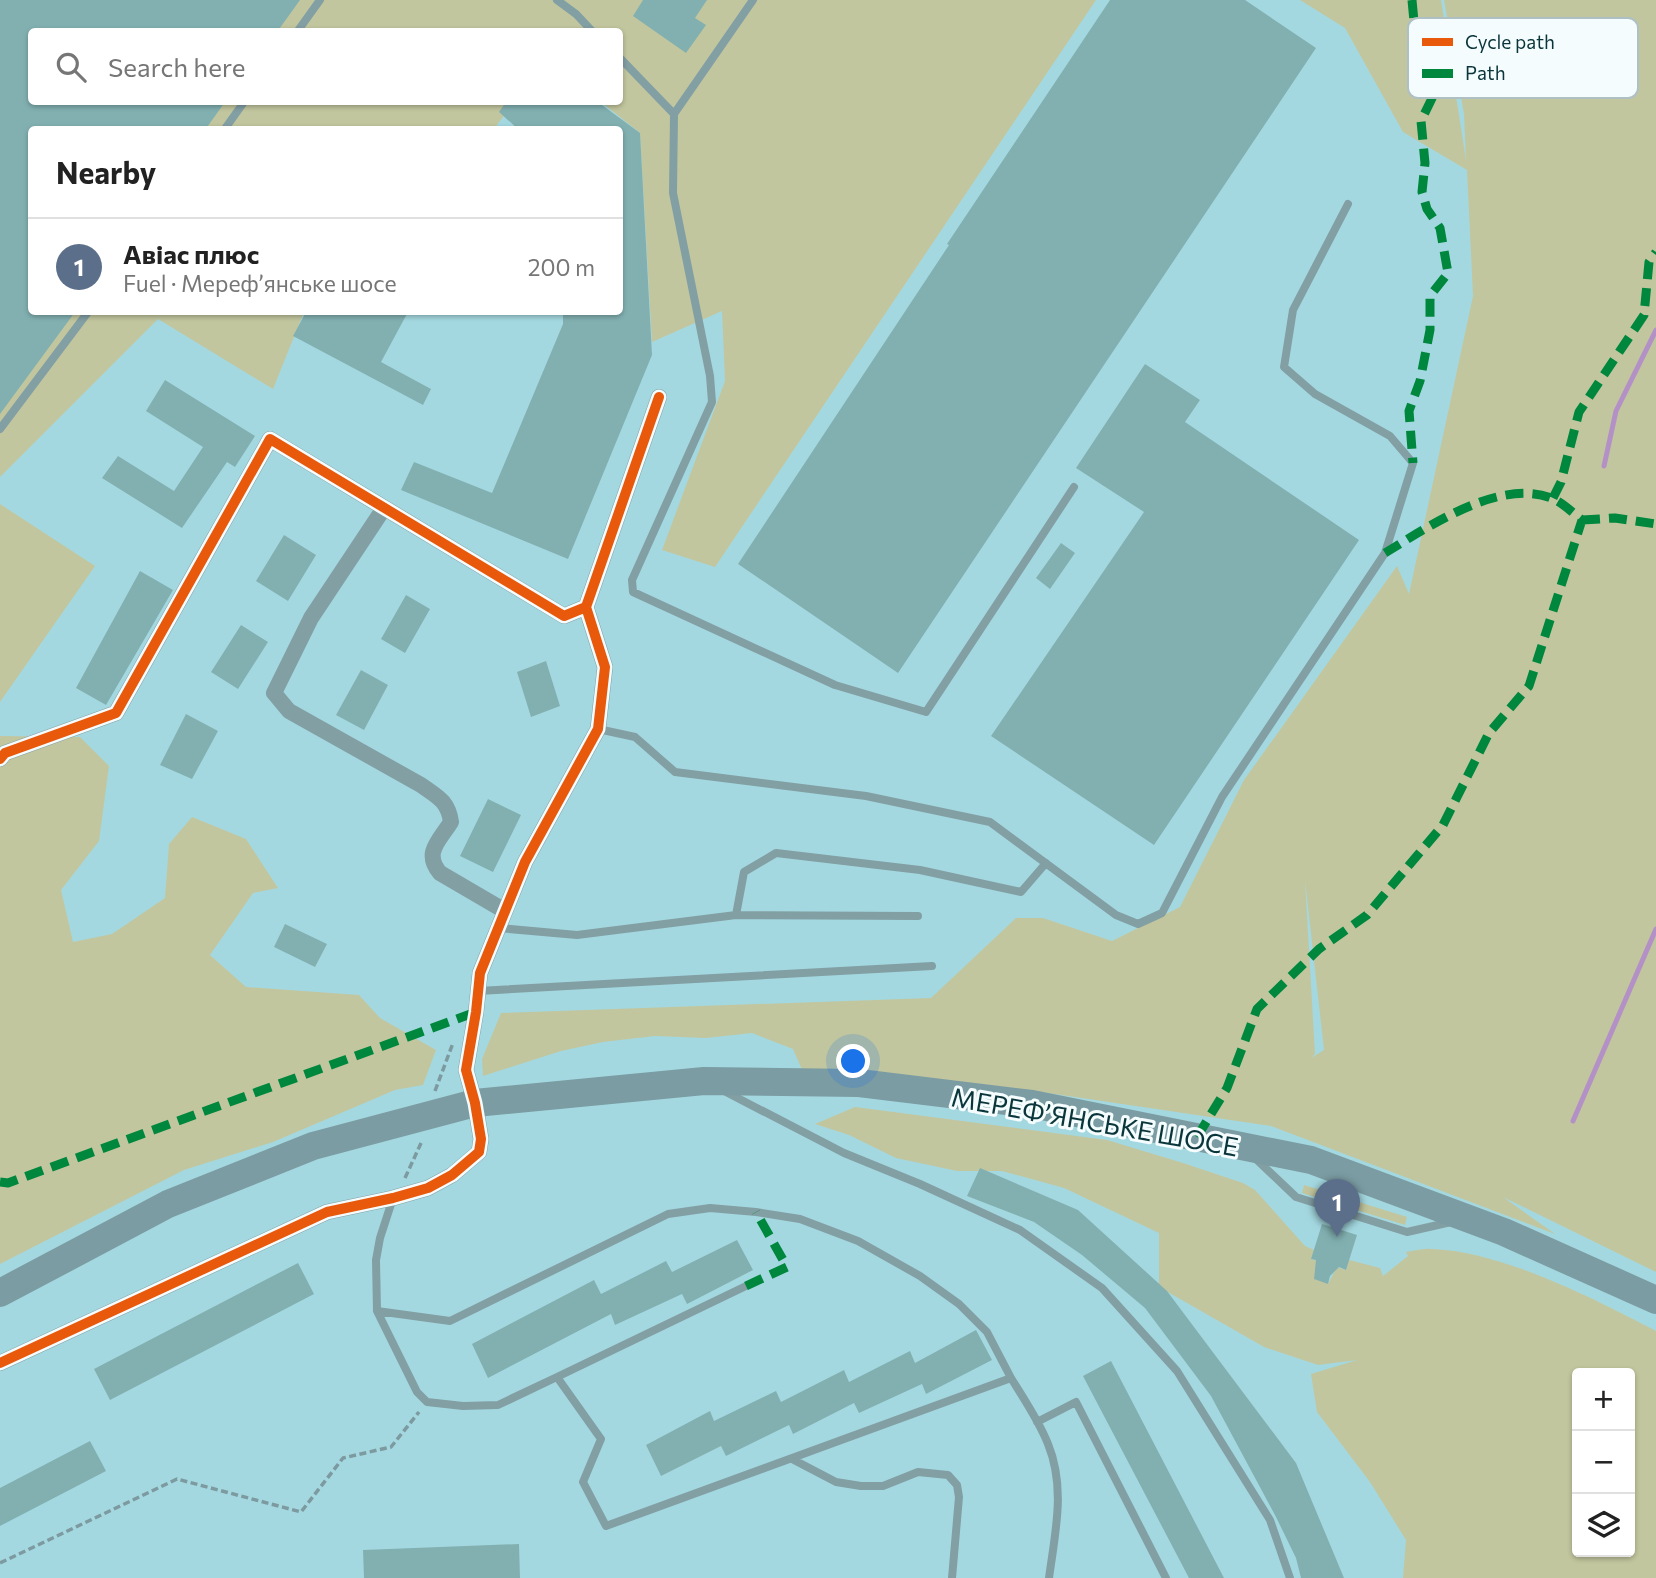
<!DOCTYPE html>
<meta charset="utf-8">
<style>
:root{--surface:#fff;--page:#f6f6f6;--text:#222;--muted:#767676;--line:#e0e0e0;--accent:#ea580c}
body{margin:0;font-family:Commissioner,sans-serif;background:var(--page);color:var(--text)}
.controls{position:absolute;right:21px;bottom:21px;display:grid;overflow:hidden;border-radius:7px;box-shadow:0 2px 5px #0004}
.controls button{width:63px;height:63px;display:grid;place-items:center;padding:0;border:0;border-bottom:2px solid var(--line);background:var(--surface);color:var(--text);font:35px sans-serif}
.you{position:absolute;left:854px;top:1062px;width:24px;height:24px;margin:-18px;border:5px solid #fff;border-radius:50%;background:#1a73e8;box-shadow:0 0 0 10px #1a73e833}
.badge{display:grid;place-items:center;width:46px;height:46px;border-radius:50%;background:var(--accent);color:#fff;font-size:23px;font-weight:700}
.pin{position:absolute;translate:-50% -58px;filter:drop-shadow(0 2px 4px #0008)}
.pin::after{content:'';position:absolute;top:37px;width:24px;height:21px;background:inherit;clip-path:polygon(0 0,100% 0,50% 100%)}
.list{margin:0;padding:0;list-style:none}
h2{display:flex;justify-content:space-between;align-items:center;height:91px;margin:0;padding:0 28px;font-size:30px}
h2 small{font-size:23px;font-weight:400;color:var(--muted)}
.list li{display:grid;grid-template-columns:46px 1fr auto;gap:21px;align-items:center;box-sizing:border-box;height:98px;padding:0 28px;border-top:2px solid var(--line)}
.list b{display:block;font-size:26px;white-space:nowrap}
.list p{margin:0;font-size:23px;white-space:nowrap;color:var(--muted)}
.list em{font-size:23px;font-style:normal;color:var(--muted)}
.icon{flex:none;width:38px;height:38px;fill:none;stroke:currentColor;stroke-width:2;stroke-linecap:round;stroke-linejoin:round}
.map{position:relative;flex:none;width:1656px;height:1578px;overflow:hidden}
.search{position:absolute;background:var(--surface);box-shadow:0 2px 5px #0004;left:28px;top:28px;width:595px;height:77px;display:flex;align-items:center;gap:18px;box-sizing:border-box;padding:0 24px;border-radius:7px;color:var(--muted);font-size:26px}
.panel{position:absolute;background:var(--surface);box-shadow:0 2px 5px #0004;left:28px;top:126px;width:595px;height:189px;border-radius:7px}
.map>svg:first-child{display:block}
.green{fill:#c2c69e;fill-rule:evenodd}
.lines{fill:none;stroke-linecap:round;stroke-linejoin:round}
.stream{stroke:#b391c6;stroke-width:5}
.building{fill:#82b0b1}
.path{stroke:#7c9a9f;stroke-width:3.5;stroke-dasharray:7 3.5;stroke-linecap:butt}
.lane{stroke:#829fa4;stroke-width:8}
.street{stroke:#829fa4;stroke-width:16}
.highway{stroke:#7b9ca3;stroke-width:28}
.quiet{stroke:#00873e;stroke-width:9;stroke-dasharray:18 9;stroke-linecap:butt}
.cycleway-casing{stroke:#f4fcfe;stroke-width:15}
.cycleway{stroke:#e8590c;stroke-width:10}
.labels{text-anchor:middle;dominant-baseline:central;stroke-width:6;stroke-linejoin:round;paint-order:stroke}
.street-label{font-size:26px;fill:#0a353a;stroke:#f4fcfe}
.key{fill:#f4fcfe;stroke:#aec0c3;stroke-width:2}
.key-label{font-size:19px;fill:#0a353a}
</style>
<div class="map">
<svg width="1656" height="1578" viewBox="0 0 1656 1578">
<rect width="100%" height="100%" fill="#a4d8e0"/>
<!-- green -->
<path class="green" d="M0,0H1096L715,567L662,550L725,381L722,311L652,342L640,133L601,102H620V32H32V102H514L494,129L32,130V312H304L273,389L158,319L0,477Z
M1300,0H1441L1466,160L1464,114L1444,0H1656V1272L1503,1197L1555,1234L1271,1126L1041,1092L803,1072L793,1049L752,1033L706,1038L655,1036L603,1042L561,1051L483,1076L482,1059L501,1013L931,998L1016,918H1043L1112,941L1180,907L1244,780L1397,566L1409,594L1473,296L1467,170L1403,132L1345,28ZM1305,880L1324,1050L1311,1058L1315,1054Z
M0,504L95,566L0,702Z
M0,736L80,737L109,766L99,841L61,890L73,942L112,934L165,898L169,844L192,817L246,839L278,888L253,893L210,955L246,987L359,995L380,1018L436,1050L423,1085L395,1090L273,1142L184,1170L0,1264Z
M855,1107L1107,1140L1183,1163L1243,1183L1255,1190L1305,1246L1314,1250L1311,1259L1318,1261L1328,1284L1337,1267L1346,1270L1349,1260L1380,1268L1383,1276L1408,1256L1406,1252C1414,1251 1424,1248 1432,1249C1501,1251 1595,1299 1656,1331V1578H1403L1406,1540L1370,1482L1317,1412L1311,1374L1357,1360L1318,1365L1264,1347L1159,1287V1233L1064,1188L1002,1171H957L896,1158L849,1135L815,1124ZM1577,1373H1630V1552H1577Z
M1304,1185L1407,1217L1405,1225L1302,1193Z"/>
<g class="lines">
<!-- stream -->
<path class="stream" d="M1604,466L1616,411L1656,330
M1573,1121L1656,929"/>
</g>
<!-- building -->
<path class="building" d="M0,0H300L277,32H32V102H225L205,130H32V312H75L0,414Z
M643,0H707L695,18L706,25L686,53L633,16Z
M1110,0H1245L1316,48L898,673L738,564L949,245L947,244Z
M506,102H598L640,133L652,355L568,559L401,490L414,462L492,493L563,324V312H620V130H519L499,112Z
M306,312H408L381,362L431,389L423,405L293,336Z
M1145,364L1200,400L1185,422L1359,540L1154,845L991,736L1144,512L1076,468Z
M165,380L255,436L235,467L227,462L182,528L102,478L118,456L174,491L203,447L146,411Z
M284,535L316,555L288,601L256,581Z
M1061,543L1075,553L1050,589L1036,578Z
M140,571L173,590L106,705L76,688Z
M406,595L430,609L405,653L381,639Z
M241,625L268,642L238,689L211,672Z
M546,661L560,706L531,717L517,672Z
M361,670L388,685L364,730L336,715Z
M186,714L218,731L192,779L160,765Z
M488,799L521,815L493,872L460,856Z
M285,924L327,944L315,967L274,947Z
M980,1168L1078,1210L1167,1291L1296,1463L1344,1578H1301L1296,1558L1276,1517L1211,1396L1145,1308L1082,1255L1034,1222L967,1196Z
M1322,1224L1357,1235L1346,1270L1339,1267L1330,1276L1328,1284L1314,1279L1316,1260L1311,1259Z
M737,1240L753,1270L687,1304L682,1294L615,1325L611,1314L488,1378L472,1344L594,1280L601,1294L666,1261L672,1272Z
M298,1263L314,1294L110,1400L94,1369Z
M976,1330L992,1360L926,1394L922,1384L859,1413L854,1403L793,1434L789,1425L726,1456L721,1446L661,1476L646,1445L710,1411L714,1421L776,1391L781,1402L844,1370L849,1382L910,1351L915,1363Z
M1111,1361L1224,1578H1189L1083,1376Z
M90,1441L106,1471L0,1526V1488Z
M519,1544L520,1578H364L363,1550Z"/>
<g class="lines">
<!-- path -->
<path class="path" d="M435,1091L453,1043
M405,1178L422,1141
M0,1563L177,1479L301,1512L343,1458L391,1447L419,1412"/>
<!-- lane -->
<path class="lane" d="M557,0L576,14L593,32
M297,32L320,0
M620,58L674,114L673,193L710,376L712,402L632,580L633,592L835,685L926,712L1074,487
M674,114L753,0
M224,130L244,102
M0,429L88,312
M598,729L635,737L675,772L866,796L990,822L1116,915L1138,924L1162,913L1222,797L1385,553L1413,463L1390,436L1315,394L1284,367L1293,310L1348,204
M918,916L736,915L744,872L776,853L920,870L1021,892L1046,863
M498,928L577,935L736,915
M478,991L932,966
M726,1092L844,1153L920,1184L1020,1230L1102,1288L1177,1371L1270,1520L1290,1578
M1255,1158L1296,1197L1407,1232L1451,1222
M393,1198L380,1238L376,1260L377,1311L450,1321L668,1214L710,1208L756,1212L800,1219L858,1241L920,1276L959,1304L987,1332L1011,1378
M746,1286L557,1377L601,1439L583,1482L606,1526L1011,1378C1024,1399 1039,1421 1048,1444C1066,1488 1055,1533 1049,1578
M377,1311L417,1392L427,1402L463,1406L498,1405L557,1377
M1037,1422L1076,1402L1166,1578
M792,1459L836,1482L861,1486H883L918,1472L948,1475L957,1485L959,1497L952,1578"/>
<!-- street -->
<path class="street" d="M384,508L311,618L274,693L289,711L421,785C438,797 448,801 451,822C439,841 423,853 440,873L505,911
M0,759L5,753L116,713L270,439L564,616L586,607
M0,1363L327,1212L393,1198L428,1188L452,1175L479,1152L481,1139L475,1103L466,1070L476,1012L480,973L525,862L598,729L605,667L586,607L659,397"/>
<!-- highway -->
<path class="highway" d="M0,1293L168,1204L313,1146L475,1103L704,1081L859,1083L1032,1104L1311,1160L1504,1232L1656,1300"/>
<!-- quiet -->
<path class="quiet" d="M1412,0L1416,43L1435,57L1436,90L1421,121L1425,163L1422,192L1427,209L1440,228L1448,273L1430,296V330L1420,381L1409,411L1413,463
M1553,498L1561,482L1579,412L1644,315L1649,262L1656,252
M1582,520L1615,518L1656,524
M1197,1137L1227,1088L1257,1009L1319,949L1367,915L1443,825L1489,733L1529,686L1582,520C1573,513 1562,502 1551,498C1499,478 1428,527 1385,553
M0,1182L8,1183L476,1012
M746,1286L787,1267L756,1212"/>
<defs>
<path id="cycleway" d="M0,759L5,753L116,713L270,439L564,616L586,607
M0,1363L327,1212L393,1198L428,1188L452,1175L479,1152L481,1139L475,1103L466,1070L476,1012L480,973L525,862L598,729L605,667L586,607L659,397"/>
</defs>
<!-- cycleway casing -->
<use href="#cycleway" class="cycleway-casing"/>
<!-- cycleway -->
<use href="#cycleway" class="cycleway"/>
</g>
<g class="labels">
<!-- street labels -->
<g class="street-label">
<text transform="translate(1095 1121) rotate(10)">МЕРЕФ’ЯНСЬКЕ ШОСЕ</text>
</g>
</g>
<!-- legend -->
<rect x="1408" y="18" width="230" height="80" rx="10" class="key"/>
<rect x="1422" y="38" width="31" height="8" fill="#e8590c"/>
<rect x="1422" y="69" width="31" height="9" fill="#00873e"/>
<g class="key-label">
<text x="1465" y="49">Cycle path</text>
<text x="1465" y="80">Path</text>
</g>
</svg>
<div class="controls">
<button>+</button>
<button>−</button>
<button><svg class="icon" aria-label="layers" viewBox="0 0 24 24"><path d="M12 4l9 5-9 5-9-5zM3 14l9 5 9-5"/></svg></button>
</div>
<div class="you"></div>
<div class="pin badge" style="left:1337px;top:1237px;background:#5c6f8a">1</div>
<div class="search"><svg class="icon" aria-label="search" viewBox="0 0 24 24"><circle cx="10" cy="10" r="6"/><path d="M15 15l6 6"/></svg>Search here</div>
<section class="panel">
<h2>Nearby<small></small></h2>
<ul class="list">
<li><span class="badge" style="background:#5c6f8a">1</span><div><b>Авіас плюс</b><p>Fuel · Мереф’янське шосе</p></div><em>200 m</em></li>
</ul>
</section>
</div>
